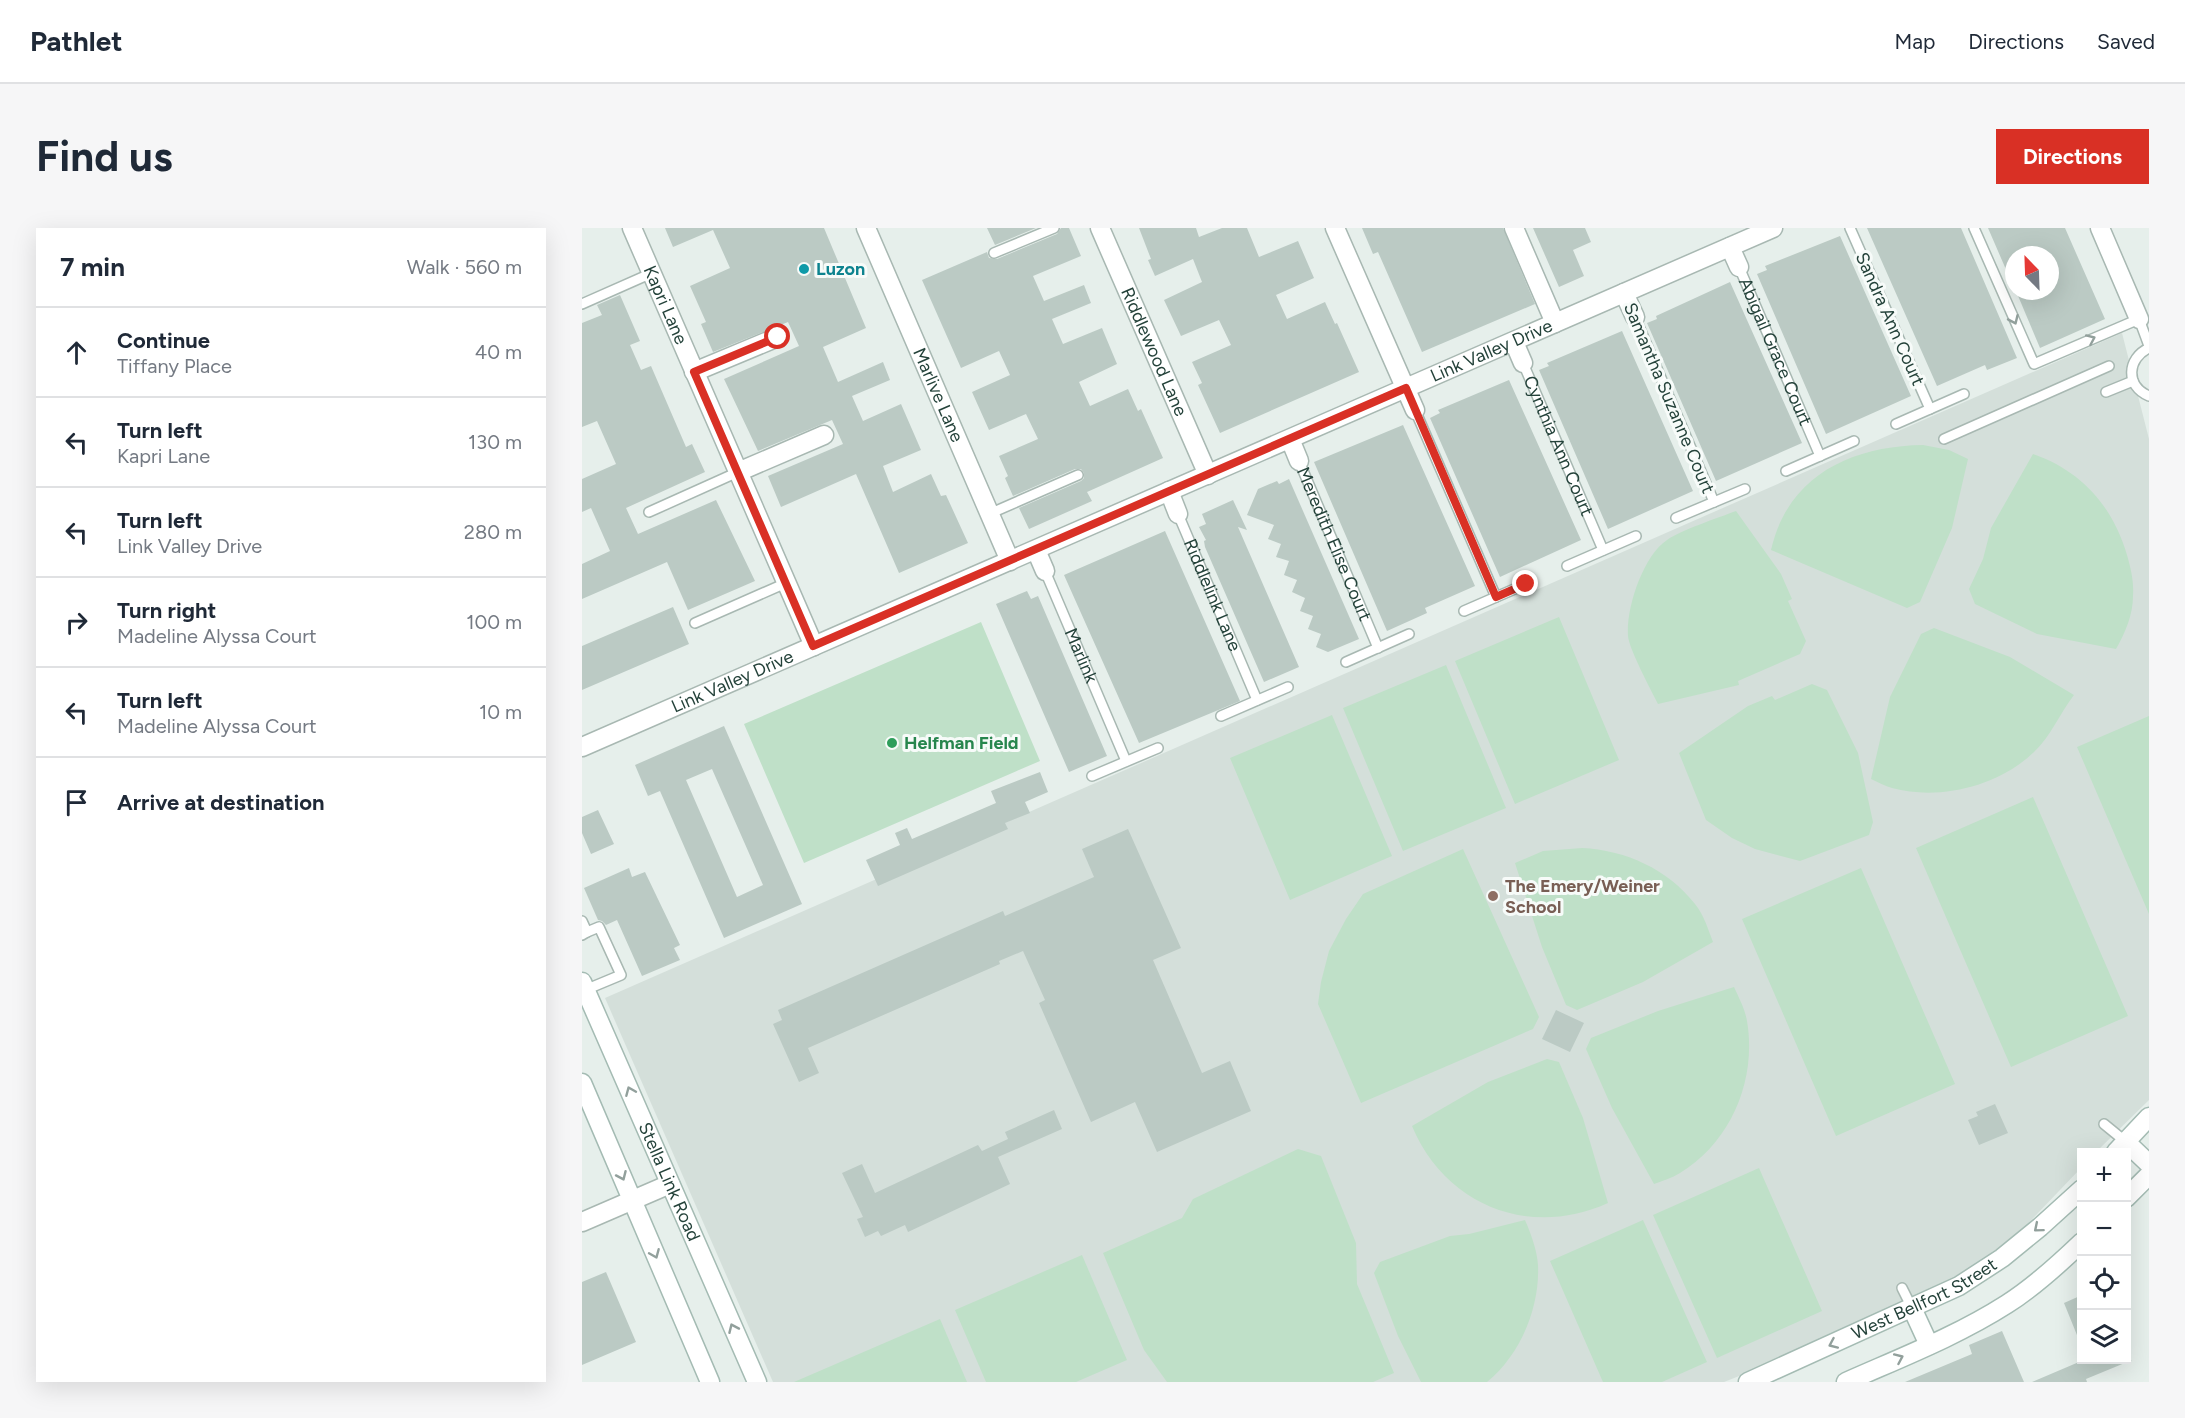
<!DOCTYPE html>
<meta charset="utf-8">
<style>
:root{--surface:#fff;--page:#f6f6f7;--text:#1f2937;--muted:#747a83;--line:#e0e1e3;--accent:#d93025}
body{margin:0;font-family:Figtree,sans-serif;background:var(--page);color:var(--text)}
.controls{position:absolute;right:18px;bottom:18px;display:grid;overflow:hidden;border-radius:0px;box-shadow:0 6px 24px #0002}
.controls button{width:54px;height:54px;display:grid;place-items:center;padding:0;border:0;border-bottom:2px solid var(--line);background:var(--surface);color:var(--text);font:30px sans-serif}
.compass{position:absolute;left:1423px;top:18px;width:54px;height:54px;border-radius:50%;background:var(--surface);box-shadow:0 6px 24px #0002;rotate:337deg}
.stop{position:absolute;width:18px;height:18px;margin:-14px;border:4px solid #d93025;border-radius:50%;background:#fff}
.stop.end{background:#d93025;border-color:#fff;box-shadow:0 2px 6px #0008}
.list{margin:0;padding:0;list-style:none}
h2{display:flex;justify-content:space-between;align-items:center;height:78px;margin:0;padding:0 24px;font-size:26px}
h2 small{font-size:20px;font-weight:400;color:var(--muted)}
.list li{display:grid;grid-template-columns:39px 1fr auto;gap:18px;align-items:center;box-sizing:border-box;height:90px;padding:0 24px;border-top:2px solid var(--line)}
.list b{display:block;font-size:22px;white-space:nowrap}
.list p{margin:0;font-size:20px;white-space:nowrap;color:var(--muted)}
.list em{font-size:20px;font-style:normal;color:var(--muted)}
.icon{flex:none;width:33px;height:33px;fill:none;stroke:currentColor;stroke-width:2;stroke-linecap:round;stroke-linejoin:round}
.map{position:relative;flex:none;width:1567px;height:1154px;overflow:hidden;border-radius:0px}
header{display:flex;align-items:center;gap:36px;box-sizing:border-box;height:84px;padding:0 30px;background:var(--surface);border-bottom:2px solid var(--line)}
header strong{font-size:28px}
nav{display:flex;gap:33px;margin-inline-start:auto;font-size:21px}
.intro{display:flex;align-items:center;justify-content:space-between;box-sizing:border-box;height:144px;padding:0 36px}
h1{margin:0;font-size:42px}
.button{padding:15px 27px;border-radius:0px;background:var(--accent);color:#fff;font-size:21px;font-weight:700}
main{display:flex;gap:36px;padding:0 36px}
aside{flex:1;background:var(--surface);border-radius:0px;box-shadow:0 6px 24px #0002}
.map>svg:first-child{display:block}
.built{fill:#d4dfda}
.green{fill:#bfe0c8}
.building{fill:#bbcac4;fill-rule:evenodd}
.lines{fill:none;stroke-linecap:round;stroke-linejoin:round}
.lane-casing{stroke:#a8b8b2;stroke-width:12}
.street-casing{stroke:#a8b8b2;stroke-width:21}
.secondary-casing{stroke:#a4bbb3;stroke-width:21}
.lane{stroke:#fff;stroke-width:9}
.street{stroke:#fff;stroke-width:18}
.secondary{stroke:#fff;stroke-width:18}
.oneway{stroke:#92a09c}
.route{stroke:#d93025;stroke-width:8}
.culture-dot{fill:#0f9aa8;stroke:#f7fbf9;stroke-width:2}
.leisure-dot{fill:#2e9e5b;stroke:#f7fbf9;stroke-width:2}
.education-dot{fill:#8d6e63;stroke:#f7fbf9;stroke-width:2}
.labels{text-anchor:middle;dominant-baseline:central;stroke-width:6;stroke-linejoin:round;paint-order:stroke}
.culture-label{font-size:18px;font-weight:bold;fill:#0d838f;stroke:#f7fbf9;text-anchor:start}
.street-label{font-size:18px;fill:#24423a;stroke:#f7fbf9}
.leisure-label{font-size:18px;font-weight:bold;fill:#27864d;stroke:#f7fbf9;text-anchor:start}
.education-label{font-size:18px;font-weight:bold;fill:#785e54;stroke:#f7fbf9;text-anchor:start}
</style>
<header>
<strong>Pathlet</strong>
<nav><a>Map</a><a>Directions</a><a>Saved</a></nav>
</header>
<div class="intro"><h1>Find us</h1><a class="button">Directions</a></div>
<main>
<aside>
<h2>7 min<small>Walk · 560 m</small></h2>
<ul class="list">
<li><svg class="icon" aria-label="ahead" viewBox="0 0 24 24"><path d="M12 20V5M6 11l6-6 6 6"/></svg><div><b>Continue</b><p>Tiffany Place</p></div><em>40 m</em></li>
<li><svg class="icon" aria-label="left" viewBox="0 0 24 24"><path d="M17 20v-9H6M10 6l-5 5 5 5"/></svg><div><b>Turn left</b><p>Kapri Lane</p></div><em>130 m</em></li>
<li><svg class="icon" aria-label="left" viewBox="0 0 24 24"><path d="M17 20v-9H6M10 6l-5 5 5 5"/></svg><div><b>Turn left</b><p>Link Valley Drive</p></div><em>280 m</em></li>
<li><svg class="icon" aria-label="right" viewBox="0 0 24 24"><path d="M7 20v-9h11M14 6l5 5-5 5"/></svg><div><b>Turn right</b><p>Madeline Alyssa Court</p></div><em>100 m</em></li>
<li><svg class="icon" aria-label="left" viewBox="0 0 24 24"><path d="M17 20v-9H6M10 6l-5 5 5 5"/></svg><div><b>Turn left</b><p>Madeline Alyssa Court</p></div><em>10 m</em></li>
<li><svg class="icon" aria-label="arrive" viewBox="0 0 24 24"><path d="M6 21V4h12l-3 4 3 4H6"/></svg><div><b>Arrive at destination</b></div></li>
</ul>
</aside>
<div class="map">
<svg width="1567" height="1154" viewBox="0 0 1567 1154">
<rect width="100%" height="100%" fill="#e6efeb"/>
<!-- built -->
<path class="built" d="M1540,105L1567,211V872L1514,924H1500L1499,940L1414,1029L1246,1113L1142,1154H191L23,770Z"/>
<!-- green -->
<path class="green" d="M1341,217L1367,222L1386,231L1370,300L1338,374L1325,380L1189,322C1206,247 1270,218 1341,217Z
M1451,226C1500,243 1531,279 1545,327C1549,341 1552,354 1551,368C1551,387 1543,405 1534,421L1455,406L1393,376L1387,361L1401,331L1409,300Z
M1154,283L1199,346L1210,371L1206,373L1224,413L1218,426L1156,453L1157,457L1076,476C1069,462 1047,421 1046,408C1044,380 1061,328 1085,312C1099,302 1136,290 1154,283Z
M977,389L1037,532L933,576L873,433Z
M399,394L458,533L222,635L162,496Z
M1352,400L1428,429L1492,467C1478,485 1469,508 1452,524C1417,558 1358,573 1310,560C1303,558 1296,554 1289,551L1308,469L1339,406Z
M864,437L924,580L821,623L761,480Z
M1230,456L1245,462L1276,525L1291,594L1287,607L1218,633L1173,621L1150,610L1124,592L1097,525L1166,478L1190,468L1193,472Z
M750,487L810,628L708,672L648,530Z
M1567,488V686L1495,519Z
M1451,569L1546,788L1429,839L1334,620Z
M1000,620C1043,622 1086,641 1113,676C1122,687 1126,701 1131,714L1061,754L995,782L984,777L960,719L933,635L961,623Z
M881,621L957,789L951,801L779,875L736,776L739,754L747,723L764,691L781,666Z
M1279,640L1373,856L1254,908L1160,691Z
M1152,759C1157,770 1163,781 1165,793C1175,852 1149,914 1098,945C1090,950 1080,953 1072,956L1030,880L1004,821L1009,810L1076,783Z
M965,831L977,834L1001,890L1026,975C947,1011 863,977 830,898L906,854Z
M716,921L739,928L774,1015L775,1056L812,1145L791,1154H585L562,1122L521,1025L600,990L611,971Z
M1177,940L1240,1083L1135,1130L1071,987Z
M943,992C949,1006 955,1022 956,1037C958,1080 938,1127 905,1154H839L816,1108L792,1045L798,1034L868,1008L887,1006Z
M1061,992L1125,1134L1080,1154H1021L968,1033Z
M500,1027L545,1132L494,1154H404L373,1082Z
M358,1091L385,1154H212Z"/>
<!-- building -->
<path class="building" d="M83,0H242L284,100L241,119L256,154L301,134L308,152L270,168L281,193L319,176L339,222L301,238L311,264L349,246L359,268L364,267L386,315L317,345L274,246L199,279L186,248L261,216L250,192L176,223L142,151L217,118L206,94L131,124L119,96L124,94L108,58L148,40L131,2L91,19Z
M405,0H454L413,17Z
M479,0H487L499,28L451,48L462,73L502,57L509,75L470,91L481,116L520,100L535,136L497,154L508,178L546,161L556,183L559,181L581,230L505,264L510,273L447,301L437,280L499,253L502,250V245L499,241H493L431,268L423,250L426,248L417,228L456,211L444,186L407,202L390,164L428,147L417,123L379,140L340,52L405,24L407,30L415,31L475,6Z
M557,0H614L617,9L640,0H665L677,29L716,13L732,50L694,67L705,91L743,74L753,96L755,95L777,144L638,205L616,157L620,155L610,134L649,117L637,92L599,108L582,72L620,54L611,31L573,48L566,32L569,31Z
M780,0H921L953,76L840,124L796,24L791,26Z
M951,0H1003L1009,14L991,22L1002,48L977,59Z
M1285,0H1379L1435,130L1405,142L1403,137L1355,158Z
M1406,0H1483L1523,91L1458,120L1434,63H1468V27H1432V60Z
M1258,8L1329,168L1244,206L1175,46L1185,42L1183,38Z
M1148,54L1220,215L1134,253L1065,95L1075,91L1074,88Z
M38,67L58,113L48,117L59,142L69,138L104,219L110,216L123,244L44,280L56,306L134,272L173,353L106,382L85,334L0,371V336L28,323L9,280L0,284V251L34,236L15,193L0,199V95L20,87L15,77Z
M1040,103L1111,263L1026,301L957,142L967,138L965,135Z
M927,152L999,312L918,349L848,190L858,185L856,182Z
M821,197L893,358L843,380L845,385L805,403L732,234Z
M707,251L777,411L746,424L734,419L739,406L726,401L731,388L718,383L723,370L710,364L715,352L702,347L707,333L694,329L699,316L686,311L692,297L665,287L676,261L695,253L697,256Z
M651,272L665,302L656,299L717,439L682,454L623,319L622,313L624,312L617,299L624,296L620,286Z
M583,303L658,473L557,515L482,347Z
M445,363L449,371L456,368L525,528L487,544L414,376Z
M91,379L107,416L0,462V418Z
M142,498L220,676L142,710L78,563L66,568L53,537ZM130,541L181,657L155,669L104,552Z
M458,544L466,564L443,574L448,585L423,595L426,601L296,658L284,632L318,617L313,605L325,600L330,611L414,575L409,563Z
M16,582L32,616L9,626L0,605V589Z
M546,601L599,720L571,732L620,845L648,833L669,883L575,924L553,874L509,894L457,775L463,772L441,723L417,733L418,736L226,820L237,845L217,854L191,796L200,792L196,782L421,683L423,688L512,649L500,621Z
M47,640L50,649L63,644L98,717L92,720L98,732L60,748L35,692L24,697L20,693L16,692L2,660Z
M974,782L1002,795L988,824L960,811Z
M1413,876L1426,905L1397,917L1386,892L1396,888L1394,884Z
M472,882L480,901L416,929L428,956L326,1004L323,997L299,1008L296,1003L283,1009L275,991L281,989L260,945L280,936L293,965L396,917L400,923L426,911L423,904Z
M24,1044L54,1114L0,1137V1054Z
M1500,1067V1117H1499L1482,1075Z
M1420,1103L1442,1154H1323L1390,1126L1387,1117Z
M1504,1131L1550,1132L1504,1151L1505,1154H1450Z"/>
<g class="lines">
<defs>
<g id="lane">
<path d="M1268,0L1348,181"/>
<path d="M1392,0L1452,136L1557,91L1567,118"/>
<path d="M412,25L472,0"/>
<path id="s1" d="M1157,39L1238,228"/>
<path d="M0,76L70,45"/>
<path d="M1053,89L1132,274"/>
<path d="M1567,120C1545,130 1543,158 1567,168"/>
<path id="s2" d="M941,135L1021,322"/>
<path d="M1524,164L1551,153"/>
<path d="M833,182L914,369"/>
<path d="M1314,196L1382,166"/>
<path d="M1362,211L1527,138"/>
<path id="s3" d="M717,233L796,420"/>
<path d="M1204,243L1272,213"/>
<path d="M67,284L156,244"/>
<path d="M407,286L496,247"/>
<path id="s4" d="M596,286L675,472"/>
<path d="M1094,290L1163,261"/>
<path d="M985,338L1054,308"/>
<path id="s5" d="M463,343L544,533"/>
<path d="M882,383L944,356"/>
<path d="M113,395L204,355"/>
<path d="M764,434L827,406"/>
<path d="M639,488L706,459"/>
<path d="M510,548L576,520"/>
<path d="M0,693L5,704L0,707"/>
<path d="M3,762L39,747L17,699L5,704"/>
<path d="M1522,896L1544,914"/>
<path d="M1320,1060L1330,1080"/>
</g>
<g id="street">
<path id="s6" d="M50,0L232,418"/>
<path id="s7" d="M284,0L428,333"/>
<path id="s8" d="M518,0L626,247"/>
<path d="M753,0L833,182"/>
<path d="M932,0L973,95"/>
<path d="M1518,0L1557,91"/>
<path d="M1148,19L1157,39"/>
<path d="M1042,65L1053,89"/>
<path d="M932,114L941,135"/>
<path d="M112,144L196,109"/>
<path d="M708,211L717,233"/>
<path d="M156,244L242,207"/>
<path d="M587,263L596,286"/>
<path d="M454,322L463,343"/>
<path id="s9" d="M0,519L1191,0"/>
<path d="M0,994L88,956"/>
</g>
<g id="secondary">
<path id="s10" d="M0,754L175,1154"/>
<path d="M0,855L128,1154"/>
<path d="M1544,914L1567,936"/>
<path d="M1534,924L1567,889"/>
<path d="M1544,970L1567,947"/>
<path d="M1330,1080L1347,1117"/>
<path id="s11" d="M1166,1154L1377,1058L1420,1030L1458,999L1500,961"/>
<path d="M1264,1154C1318,1130 1375,1108 1425,1076C1452,1059 1477,1036 1500,1014"/>
</g>
</defs>
<!-- lane casing -->
<use href="#lane" class="lane-casing"/>
<!-- street casing -->
<use href="#street" class="street-casing"/>
<!-- secondary casing -->
<use href="#secondary" class="secondary-casing"/>
<!-- lane -->
<use href="#lane" class="lane"/>
<!-- street -->
<use href="#street" class="street"/>
<!-- secondary -->
<use href="#secondary" class="secondary"/>
</g>
<!-- one-way arrows -->
<defs><path id="oneway-chevron" d="M-2-3.5L2.5 0L-2 3.5" fill="none" stroke-width="1.6" stroke-linecap="round" stroke-linejoin="round" transform="scale(1.5)"/></defs>
<g class="oneway">
<use href="#oneway-chevron" transform="translate(1432 92) rotate(66)"/>
<use href="#oneway-chevron" transform="translate(1509 111) rotate(-24)"/>
<use href="#oneway-chevron" transform="translate(48 863) rotate(-113)"/>
<use href="#oneway-chevron" transform="translate(40 948) rotate(66)"/>
<use href="#oneway-chevron" transform="translate(1456 1000) rotate(140)"/>
<use href="#oneway-chevron" transform="translate(73 1026) rotate(67)"/>
<use href="#oneway-chevron" transform="translate(151 1100) rotate(-114)"/>
<use href="#oneway-chevron" transform="translate(1251 1116) rotate(156)"/>
<use href="#oneway-chevron" transform="translate(1317 1130) rotate(-24)"/>
</g>
<g class="lines">
<!-- route -->
<path class="route" d="M196,109L112,144L231,418L824,160L914,369L944,356"/>
</g>
<!-- markers -->
<circle class="culture-dot" cx="222" cy="41" r="6"/>
<circle class="leisure-dot" cx="310" cy="515" r="6"/>
<circle class="education-dot" cx="911" cy="668" r="6"/>
<g class="labels">
<!-- culture labels -->
<g class="culture-label">
<text x="234" y="41">Luzon</text>
</g>
<!-- street labels -->
<g class="street-label">
<text stroke="none"><textPath href="#s6" startOffset="84">Kapri Lane</textPath></text>
<text transform="translate(1308 91) rotate(66)">Sandra Ann Court</text>
<text stroke="none"><textPath href="#s8" startOffset="135">Riddlewood Lane</textPath></text>
<text stroke="none"><textPath href="#s9" startOffset="992">Link Valley Drive</textPath></text>
<text stroke="none"><textPath href="#s1" startOffset="92">Abigail Grace Court</textPath></text>
<text stroke="none"><textPath href="#s7" startOffset="182">Marlive Lane</textPath></text>
<text transform="translate(1087 170) rotate(67)">Samantha Suzanne Court</text>
<text stroke="none"><textPath href="#s2" startOffset="90">Cynthia Ann Court</textPath></text>
<text stroke="none"><textPath href="#s3" startOffset="90">Meredith Elise Court</textPath></text>
<text stroke="none"><textPath href="#s4" startOffset="88">Riddlelink Lane</textPath></text>
<text stroke="none"><textPath href="#s5" startOffset="92">Marlink</textPath></text>
<text stroke="none"><textPath href="#s9" startOffset="164">Link Valley Drive</textPath></text>
<text stroke="none"><textPath href="#s10" startOffset="218">Stella Link Road</textPath></text>
<text stroke="none"><textPath href="#s11" startOffset="195">West Bellfort Street</textPath></text>
</g>
<!-- leisure labels -->
<g class="leisure-label">
<text x="322" y="515">Helfman Field</text>
</g>
<!-- education labels -->
<g class="education-label">
<text x="923" y="658">The Emery/Weiner<tspan x="923" dy="21">School</tspan></text>
</g>
</g>
</svg>
<div class="controls">
<button>+</button>
<button>−</button>
<button><svg class="icon" aria-label="locate" viewBox="0 0 24 24"><circle cx="12" cy="12" r="6"/><path d="M12 2v4M12 18v4M2 12h4M18 12h4"/></svg></button>
<button><svg class="icon" aria-label="layers" viewBox="0 0 24 24"><path d="M12 4l9 5-9 5-9-5zM3 14l9 5 9-5"/></svg></button>
</div>
<svg class="compass" viewBox="-18 -18 36 36"><path d="M0-13l5 13h-10z" fill="#e53935"/><path d="M0 13l5-13h-10z" fill="#747a83"/></svg>
<div class="stop" style="left:196px;top:109px"></div>
<div class="stop end" style="left:944px;top:356px"></div>
</div>
</main>
